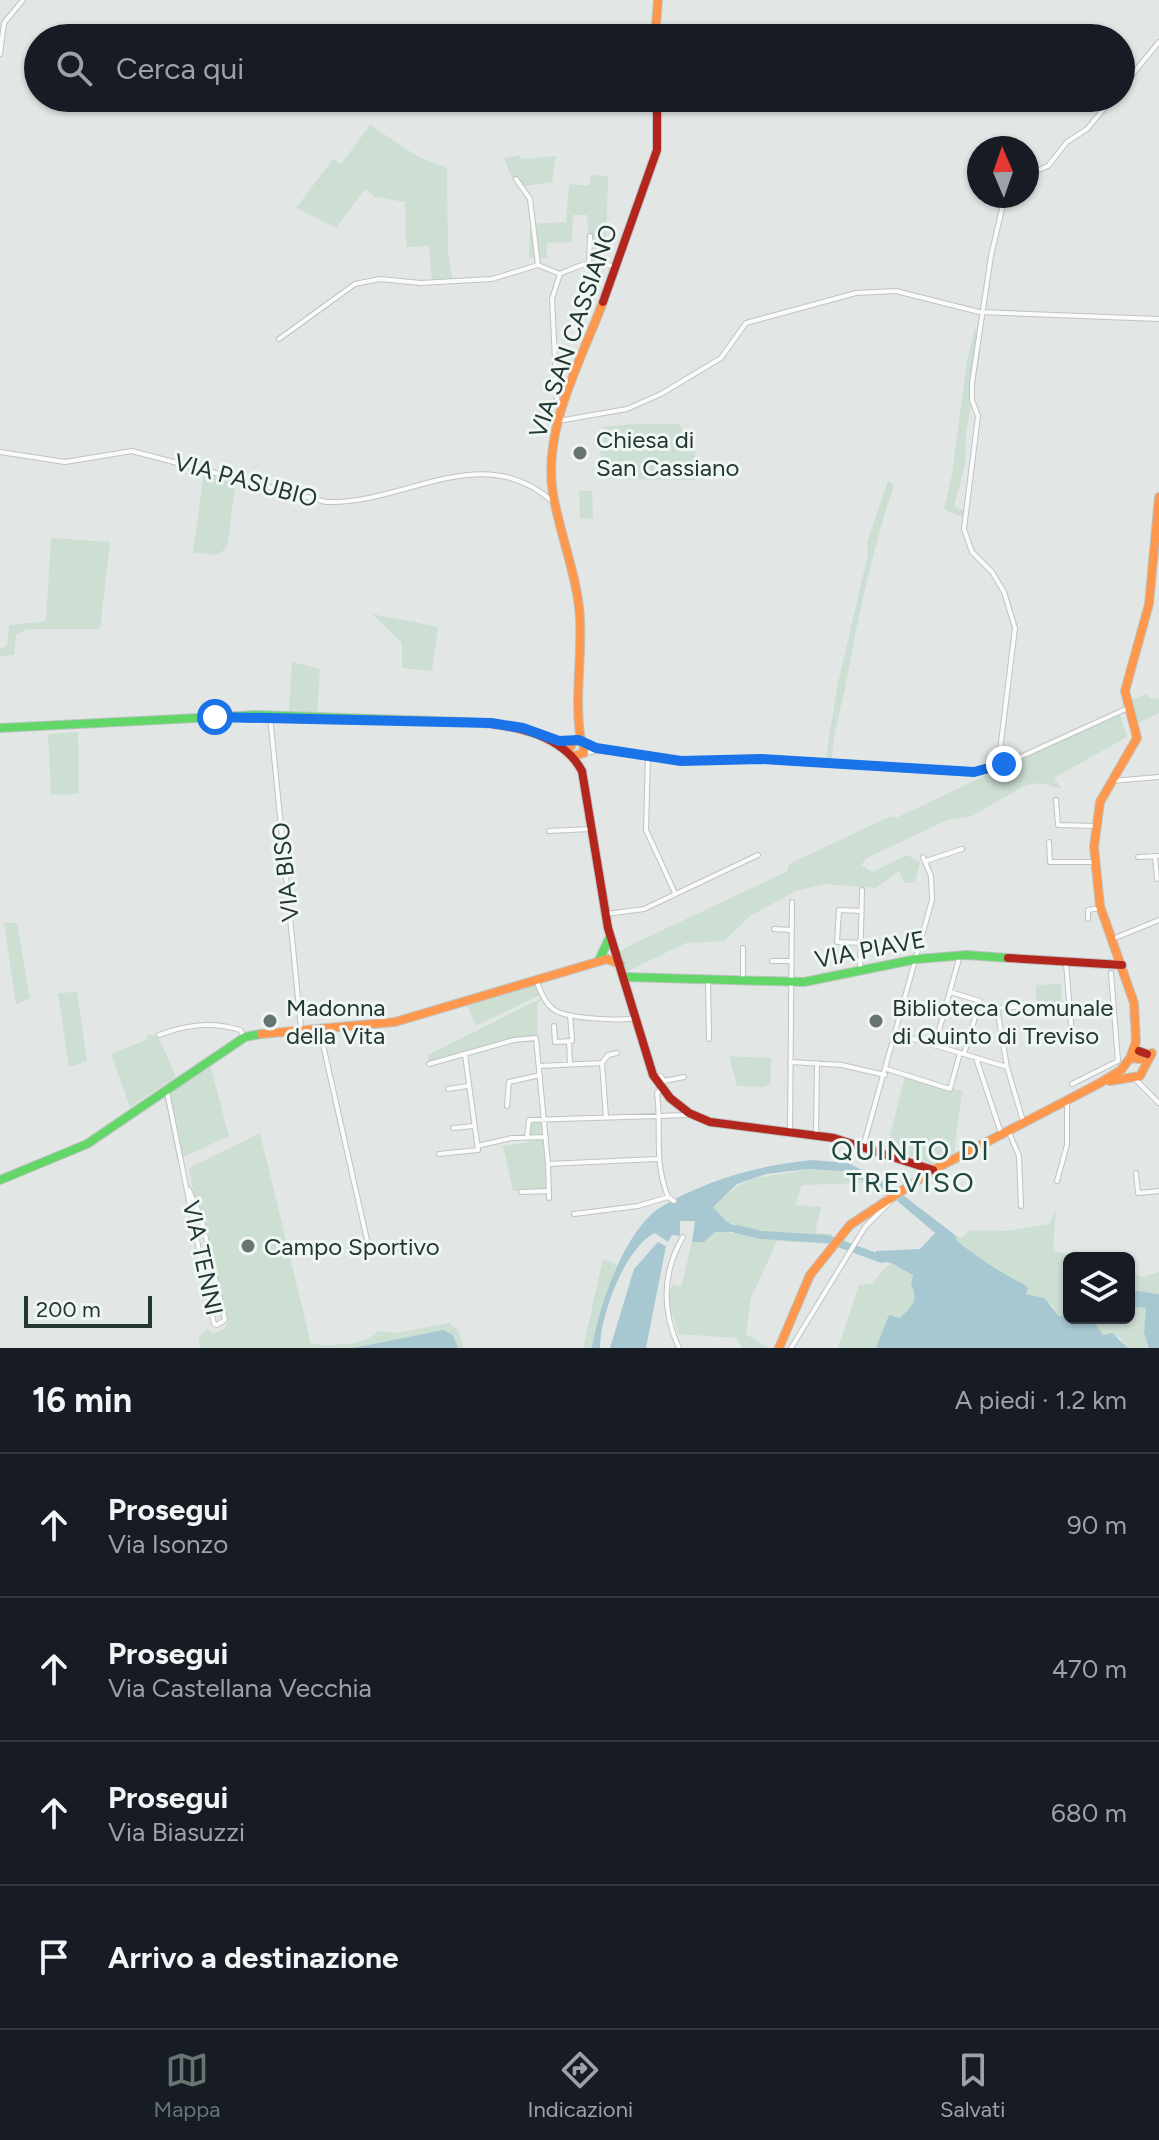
<!DOCTYPE html>
<html lang="it">
<meta charset="utf-8">
<style>
:root{--surface:#171b24;--page:#242831;--text:#f1f3f6;--muted:#9ea1a6;--line:#363941;--accent:#667571}
body{margin:0;font-family:Figtree,sans-serif;background:var(--page);color:var(--text)}
.controls{position:absolute;right:24px;bottom:24px;display:grid;overflow:hidden;border-radius:12px;box-shadow:0 2px 6px #0004}
.controls button{width:72px;height:72px;display:grid;place-items:center;padding:0;border:0;border-bottom:2px solid var(--line);background:var(--surface);color:var(--text);font:40px sans-serif}
.compass{position:absolute;left:967px;top:136px;width:72px;height:72px;border-radius:50%;background:var(--surface);box-shadow:0 2px 6px #0004;rotate:358deg}
.scale{position:absolute;left:24px;bottom:20px;width:128px;box-sizing:border-box;padding-left:8px;border:4px solid #233732;border-top:0;font-size:22px;line-height:28px;white-space:nowrap;color:#233732;-webkit-text-stroke:6px #eff6f3;paint-order:stroke}
.stop{position:absolute;width:24px;height:24px;margin:-18px;border:6px solid #1a73e8;border-radius:50%;background:#fff}
.stop.end{background:#1a73e8;border-color:#fff;box-shadow:0 2px 8px #0008}
.list{margin:0;padding:0;list-style:none}
h2{display:flex;justify-content:space-between;align-items:center;height:104px;margin:0;padding:0 32px;font-size:34px}
h2 small{font-size:26px;font-weight:400;color:var(--muted)}
.list li{display:grid;grid-template-columns:52px 1fr auto;gap:24px;align-items:center;box-sizing:border-box;height:144px;padding:0 32px;border-top:2px solid var(--line)}
.list b{display:block;font-size:30px;white-space:nowrap}
.list p{margin:0;font-size:26px;white-space:nowrap;color:var(--muted)}
.list em{font-size:26px;font-style:normal;color:var(--muted)}
.icon{flex:none;width:44px;height:44px;fill:none;stroke:currentColor;stroke-width:2;stroke-linecap:round;stroke-linejoin:round}
.map{position:relative;flex:none;width:1159px;height:1348px;overflow:hidden}
.search{position:absolute;background:var(--surface);box-shadow:0 2px 6px #0004;left:24px;right:24px;top:24px;height:88px;display:flex;align-items:center;gap:20px;box-sizing:border-box;padding:0 28px;border-radius:44px;color:var(--muted);font-size:30px}
.sheet{height:680px;background:var(--surface)}
nav{display:flex;justify-content:space-around;align-items:center;box-sizing:border-box;height:112px;border-top:2px solid var(--line);background:var(--surface);font-size:22px;color:var(--muted)}
nav a{display:grid;justify-items:center;gap:4px}
nav .on{color:var(--accent)}
.map>svg:first-child{display:block}
.green{fill:#cdded3}
.water{fill:#a7c8d1}
.lines{fill:none;stroke-linecap:round;stroke-linejoin:round}
.river{stroke:#a7c8d1;stroke-width:8}
.street-casing{stroke:#bfc4c2;stroke-width:6}
.fast-casing{stroke:#bec4c2;stroke-width:10}
.slow-casing{stroke:#bec4c2;stroke-width:10}
.jam-casing{stroke:#bec4c2;stroke-width:10}
.street{stroke:#fbfbfb;stroke-width:4}
.fast{stroke:#63d668;stroke-width:8}
.slow{stroke:#ff974d;stroke-width:8}
.jam{stroke:#b3261e;stroke-width:8}
.route{stroke:#1a73e8;stroke-width:10}
.poi-dot{fill:#667571;stroke:#eff6f3;stroke-width:3}
.labels{text-anchor:middle;dominant-baseline:central;stroke-width:6;stroke-linejoin:round;paint-order:stroke}
.street-label{font-size:24px;fill:#233732;stroke:#eff6f3}
.poi-label{font-size:24px;fill:#233732;stroke:#eff6f3;text-anchor:start}
.quarter-label{font-size:28px;letter-spacing:2px;fill:#21463f;stroke:#eff6f3}
</style>
<div class="map">
<svg width="1159" height="1348" viewBox="0 0 1159 1348">
<rect width="100%" height="100%" fill="#e2e7e5"/>
<!-- green -->
<path class="green" d="M370,125L417,156L447,168L448,252L453,280L432,281L429,246L406,247L405,202L375,197L365,189L336,228L296,208L333,159L341,164Z
M520,155L521,159L556,156L552,182L525,186V191L512,178L504,158Z
M591,175L608,176L606,250L589,253L587,215H573L572,242L547,243V258H529L530,224L566,222L569,184L589,186Z
M976,324V348H980V356L966,433L965,465L954,506L965,511L966,519L944,509L952,474L967,361Z
M635,424H678L695,441L696,480L599,479L602,427Z
M204,472L236,480L227,548L217,555L193,553Z
M888,481L894,485C872,551 857,620 845,689C840,712 832,738 832,762H825L838,683L868,554L867,542Z
M579,491H592L593,518L580,519Z
M51,538L110,542L100,629H27L16,635L14,655L0,656V649L7,645L9,625L46,621Z
M372,614L438,627L432,671L402,668V643Z
M292,662L320,669L317,713L289,712Z
M1146,694L1151,699L1159,698V713L1134,725L1125,703Z
M1119,712L1127,737L1054,778L1062,789L1040,783L1026,785L972,816L947,820L867,858L861,865L872,872L907,855L920,862L915,883H904L899,871L876,888L825,884L795,891L749,917L724,941L686,943L626,972L618,952L633,944L788,871L789,864L891,816L896,818Z
M78,732L79,794L51,795L48,734Z
M4,923H17L30,998L16,1005Z
M534,984L540,995L476,1026L467,1005Z
M1061,984V1002H1036V985Z
M77,992L87,1061L69,1067L58,993Z
M542,998L537,1005L538,1037L512,1038L429,1063L428,1055Z
M147,1034L158,1036L176,1077L130,1107L111,1054L148,1039Z
M729,1056L771,1058V1082L765,1087L737,1086Z
M209,1061L229,1136L177,1160L164,1094Z
M905,1076L962,1091L954,1153L932,1164L887,1148Z
M543,1122L546,1189L513,1191L503,1146L529,1142L530,1123Z
M260,1133L311,1344C329,1346 367,1346 378,1331L396,1333L449,1323L458,1330L464,1348H458L453,1335L443,1330L353,1348H200L199,1337L207,1329L213,1334L223,1330L229,1322L195,1204L189,1168Z
M808,1169L842,1171L866,1179L865,1183L802,1185L795,1205L821,1207L815,1233L833,1234L826,1244L777,1241L751,1298L746,1334L768,1348H742L736,1338L678,1334C676,1312 660,1310 673,1284L681,1287L692,1242H704L715,1232L740,1233L745,1229L726,1221L713,1207C751,1170 760,1180 808,1169Z
M1056,1210L1053,1251L1083,1258H1069L1066,1316H1059L1052,1305L1026,1294L1025,1285C999,1272 979,1258 957,1241L955,1235L961,1238L970,1230L1006,1231L1049,1224Z
M603,1259L617,1264L592,1348H583Z
M890,1263L913,1275L915,1302L900,1319L894,1315L876,1348H838L859,1285L872,1283Z
M1129,1271L1142,1277L1159,1272V1294L1129,1290Z
M1129,1306L1146,1308L1144,1333L1149,1348H1128L1119,1337L1103,1335L1091,1318H1129Z"/>
<!-- water -->
<path class="water" d="M812,1160L848,1163L892,1185L884,1190L842,1171L808,1169L766,1174L737,1184L713,1207L726,1221L745,1232H715L704,1242H692L695,1221H680V1236L672,1235L668,1242L655,1233C625,1247 600,1316 600,1348H592C598,1308 625,1229 661,1207C705,1180 760,1165 812,1160Z
M899,1192L955,1235L957,1241C979,1258 999,1272 1025,1285L1028,1288L1026,1294L1044,1298L1059,1316L1066,1315V1308L1069,1309V1318H1091L1103,1335L1112,1333L1128,1348H876L889,1315L900,1318C912,1306 919,1301 911,1284L913,1275L891,1263L874,1260L876,1251L920,1249L935,1233L895,1199L893,1195Z
M658,1242L666,1246L646,1348H610L634,1269Z
M1129,1290L1159,1294V1348H1149L1144,1333L1146,1308L1129,1306Z
M443,1330L453,1335L458,1348H353Z"/>
<g class="lines">
<!-- river -->
<path class="river" d="M736,1229L761,1235L827,1239L882,1259"/>
<defs>
<path id="street" d="M0,54L4,23L23,0
M1121,88L1159,42
M729,98L730,102
M1027,175L1048,166L1067,142L1087,129L1113,98
M516,179L530,199L538,265L560,274C580,265 593,258 614,267
M589,262L590,236
M560,274L552,299L557,400L562,410
M279,339L355,284L380,279L421,283L492,279L538,265
M558,421L627,409L661,394L721,358L746,323L856,293L896,291L979,312L1159,319
M0,452L65,462L132,451L326,502C405,505 482,438 553,502
M270,716L301,1028
M584,753L610,749L681,761L761,759L974,772L998,767L1128,708
M648,754L646,830L675,893
M998,767L1015,628L1004,592L992,572L972,552L964,529L978,416L972,400V383L991,256L1005,196
M1111,781L1159,777
M1056,800L1058,825L1095,826
M549,831L590,829
M1049,842L1050,862H1095
M1155,856L1157,879
M1138,857L1159,856
M926,861L962,849
M606,914L644,909L758,855
M1088,919V910L1101,908
M774,929L792,930
M1115,938L1159,920
M862,943L837,942L839,910L862,911
M743,948V978
M772,961H792
M1066,963L1072,1036
M860,971L862,890
M708,978L709,1039
M537,982C540,991 545,1003 553,1009C565,1019 621,1021 637,1018
M950,992L980,1001L964,1054
M570,1015L572,1039
M554,1026L555,1042L572,1041
M319,1027L370,1253
M897,1034L1007,1067
M159,1035C186,1025 211,1021 240,1030L245,1037
M569,1041L570,1063
M935,1045L960,955
M976,1058L1001,1133
M790,1062L842,1065L885,1075
M602,1063L608,1055L617,1053
M429,1064L514,1040L536,1038L548,1164L657,1159
M539,1066L602,1063L606,1117
M887,1069L950,1089L960,1053
M655,1078L661,1076L664,1081L684,1077
M1135,1079L1159,1103
M1072,1084L1118,1061L1111,973
M448,1089L468,1086
M661,1089L657,1093C662,1131 653,1159 668,1197L674,1201
M167,1092L214,1324L217,1325L225,1320L201,1217L189,1190
M507,1106L509,1082L540,1075
M1023,1121L1007,1067L997,1008L1069,1004
M453,1128L474,1126
M1008,1130L1019,1156L1021,1206
M790,1132L792,902
M816,1134L817,1063
M527,1138L529,1120L689,1115
M477,1146L512,1138L546,1137
M863,1147L932,900L931,876L923,857
M439,1154L478,1150L465,1055
M548,1164L549,1198
M1136,1173L1138,1193L1159,1191
M1057,1181L1067,1145V1098
M521,1192L549,1191
M574,1214L638,1206L668,1197
M679,1348C662,1311 662,1273 683,1237
M791,1348L865,1227L889,1203L886,1198"/>
<path id="fast" d="M0,728L257,715L467,722
M599,960L609,939
M625,977L804,982L917,959L967,955L1008,958
M0,1180L87,1144L245,1037L261,1034"/>
<path id="slow" d="M655,38L658,0
M581,741C574,701 582,660 580,619C578,578 560,535 553,494C542,429 581,361 603,302
M569,750L574,740L583,742L584,753L574,756
M261,1034L395,1022L607,959L620,964
M1130,1058L1136,1042L1134,1003L1100,906L1094,847L1100,802L1137,738L1125,691L1149,604L1159,497
M1110,1081L1140,1076L1152,1053
M779,1348L810,1275L850,1225L935,1169L1100,1083L1121,1070L1130,1058L1140,1059"/>
<path id="jam" d="M603,302L657,150V98
M467,722C509,724 561,732 582,771L608,928L653,1075L670,1098L689,1113L710,1122L834,1138L933,1170
M1008,958L1122,965
M1139,1051L1147,1054"/>
</defs>
<!-- street casing -->
<use href="#street" class="street-casing"/>
<!-- fast casing -->
<use href="#fast" class="fast-casing"/>
<!-- slow casing -->
<use href="#slow" class="slow-casing"/>
<!-- jam casing -->
<use href="#jam" class="jam-casing"/>
<!-- street -->
<use href="#street" class="street"/>
<!-- fast -->
<use href="#fast" class="fast"/>
<!-- slow -->
<use href="#slow" class="slow"/>
<!-- jam -->
<use href="#jam" class="jam"/>
</g>
<g class="lines">
<!-- route -->
<path class="route" d="M215,717L491,723L523,728L559,741L579,740L596,748L681,761L761,759L974,772L1004,764"/>
</g>
<!-- markers -->
<g class="poi-dot">
<circle cx="580" cy="453" r="8"/>
<circle cx="270" cy="1021" r="8"/>
<circle cx="876" cy="1021" r="8"/>
<circle cx="248" cy="1246" r="8"/>
</g>
<g class="labels">
<!-- street labels -->
<g class="street-label">
<text transform="translate(573 331) rotate(-71)">VIA SAN CASSIANO</text>
<text transform="translate(246 480) rotate(15)">VIA PASUBIO</text>
<text transform="translate(285 872) rotate(-96)">VIA BISO</text>
<text transform="translate(870 949) rotate(-11)">VIA PIAVE</text>
<text transform="translate(203 1258) rotate(78)">VIA TENNI</text>
</g>
<!-- poi labels -->
<g class="poi-label">
<text x="596" y="439">Chiesa di<tspan x="596" dy="28">San Cassiano</tspan></text>
<text x="286" y="1007">Madonna<tspan x="286" dy="28">della Vita</tspan></text>
<text x="892" y="1007">Biblioteca Comunale<tspan x="892" dy="28">di Quinto di Treviso</tspan></text>
<text x="264" y="1246">Campo Sportivo</text>
</g>
<!-- quarter labels -->
<g class="quarter-label">
<text x="911" y="1150">QUINTO DI<tspan x="911" dy="32">TREVISO</tspan></text>
</g>
</g>
</svg>
<div class="controls">
<button><svg class="icon" aria-label="layers" viewBox="0 0 24 24"><path d="M12 4l9 5-9 5-9-5zM3 14l9 5 9-5"/></svg></button>
</div>
<svg class="compass" viewBox="-18 -18 36 36"><path d="M0-13l5 13h-10z" fill="#e53935"/><path d="M0 13l5-13h-10z" fill="#9ea1a6"/></svg>
<div class="scale">200 m</div>
<div class="stop" style="left:215px;top:717px"></div>
<div class="stop end" style="left:1004px;top:764px"></div>
<div class="search"><svg class="icon" aria-label="search" viewBox="0 0 24 24"><circle cx="10" cy="10" r="6"/><path d="M15 15l6 6"/></svg>Cerca qui</div>
</div>
<section class="sheet">
<h2>16 min<small>A piedi · 1.2 km</small></h2>
<ul class="list">
<li><svg class="icon" aria-label="ahead" viewBox="0 0 24 24"><path d="M12 20V5M6 11l6-6 6 6"/></svg><div><b>Prosegui</b><p>Via Isonzo</p></div><em>90 m</em></li>
<li><svg class="icon" aria-label="ahead" viewBox="0 0 24 24"><path d="M12 20V5M6 11l6-6 6 6"/></svg><div><b>Prosegui</b><p>Via Castellana Vecchia</p></div><em>470 m</em></li>
<li><svg class="icon" aria-label="ahead" viewBox="0 0 24 24"><path d="M12 20V5M6 11l6-6 6 6"/></svg><div><b>Prosegui</b><p>Via Biasuzzi</p></div><em>680 m</em></li>
<li><svg class="icon" aria-label="arrive" viewBox="0 0 24 24"><path d="M6 21V4h12l-3 4 3 4H6"/></svg><div><b>Arrivo a destinazione</b></div></li>
</ul>
</section>
<nav>
<a class="on"><svg class="icon" aria-label="map" viewBox="0 0 24 24"><path d="M3 6l6-2 6 2 6-2v14l-6 2-6-2-6 2zM9 4v14M15 6v14"/></svg>Mappa</a>
<a><svg class="icon" aria-label="directions" viewBox="0 0 24 24"><path d="M12 3l9 9-9 9-9-9zM9 14v-3h6M13 9l2 2-2 2"/></svg>Indicazioni</a>
<a><svg class="icon" aria-label="saved" viewBox="0 0 24 24"><path d="M7 4h10v16l-5-4-5 4z"/></svg>Salvati</a>
</nav>
